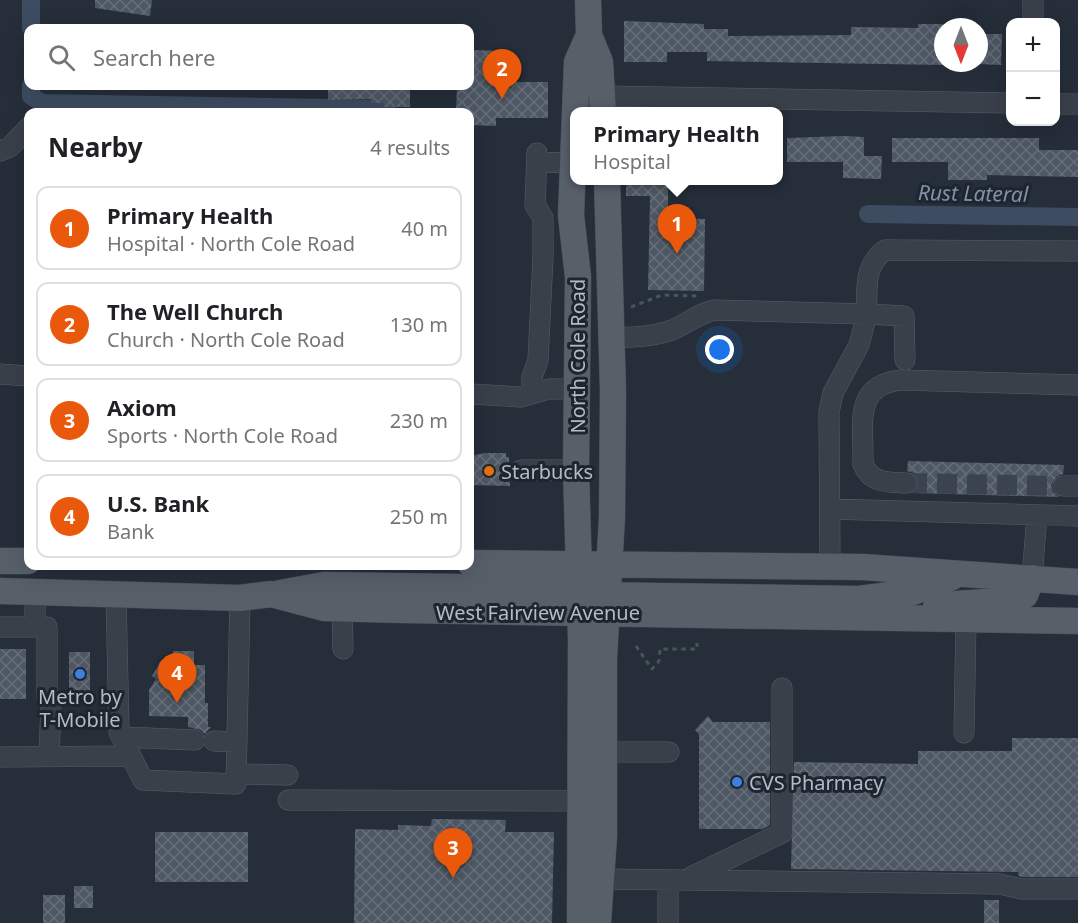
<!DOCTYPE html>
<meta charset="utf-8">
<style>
:root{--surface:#fff;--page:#f2f2f2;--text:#202124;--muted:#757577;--line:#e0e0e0;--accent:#ea580c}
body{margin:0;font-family:"Noto Sans",sans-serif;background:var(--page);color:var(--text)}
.controls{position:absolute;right:18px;top:18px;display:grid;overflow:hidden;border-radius:12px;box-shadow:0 6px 24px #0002}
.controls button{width:54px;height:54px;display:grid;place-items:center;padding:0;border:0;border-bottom:2px solid var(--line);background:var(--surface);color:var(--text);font:30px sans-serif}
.compass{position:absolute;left:934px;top:18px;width:54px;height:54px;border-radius:50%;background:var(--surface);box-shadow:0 6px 24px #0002;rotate:180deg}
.you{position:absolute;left:720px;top:350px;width:21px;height:21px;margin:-15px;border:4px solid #fff;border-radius:50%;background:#1a73e8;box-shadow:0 0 0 9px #1a73e833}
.badge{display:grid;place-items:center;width:39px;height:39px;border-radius:50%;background:var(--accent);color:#fff;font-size:20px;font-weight:700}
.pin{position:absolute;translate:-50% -50px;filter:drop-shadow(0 2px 3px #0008)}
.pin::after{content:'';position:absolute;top:32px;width:21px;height:18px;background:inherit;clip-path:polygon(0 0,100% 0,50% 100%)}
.popup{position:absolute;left:570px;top:107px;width:213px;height:78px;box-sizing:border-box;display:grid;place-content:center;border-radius:12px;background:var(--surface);filter:drop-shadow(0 2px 4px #0005);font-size:20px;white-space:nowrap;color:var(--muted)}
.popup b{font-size:22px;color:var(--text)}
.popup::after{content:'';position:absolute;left:50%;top:100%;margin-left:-12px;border:12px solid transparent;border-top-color:var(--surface)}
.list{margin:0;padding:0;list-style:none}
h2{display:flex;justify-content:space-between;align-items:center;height:78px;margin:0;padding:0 24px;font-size:26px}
h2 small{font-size:20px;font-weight:400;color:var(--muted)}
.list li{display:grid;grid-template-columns:39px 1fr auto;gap:18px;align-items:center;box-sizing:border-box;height:84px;margin:0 12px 12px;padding:0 12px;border:2px solid var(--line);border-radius:12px}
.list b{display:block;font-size:22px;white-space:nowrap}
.list p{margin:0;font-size:20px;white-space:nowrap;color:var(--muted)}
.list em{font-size:20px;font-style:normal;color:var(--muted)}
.icon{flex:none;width:33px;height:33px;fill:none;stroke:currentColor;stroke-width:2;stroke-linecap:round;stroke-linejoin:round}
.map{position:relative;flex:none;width:1078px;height:923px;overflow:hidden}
.search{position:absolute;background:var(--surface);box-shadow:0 6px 24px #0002;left:24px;top:24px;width:450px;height:66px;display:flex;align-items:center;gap:15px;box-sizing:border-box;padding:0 21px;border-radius:12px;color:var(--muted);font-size:22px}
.panel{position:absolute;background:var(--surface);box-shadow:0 6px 24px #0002;left:24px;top:108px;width:450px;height:462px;border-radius:12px}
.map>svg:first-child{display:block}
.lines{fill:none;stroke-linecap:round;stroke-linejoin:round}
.canal{stroke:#3d4c60;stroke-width:18}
.building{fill:url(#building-cross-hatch)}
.minor-tunnel{stroke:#3a434e;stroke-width:20;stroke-dasharray:20 10;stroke-linecap:butt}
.minor-casing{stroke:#575e67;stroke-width:21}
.major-casing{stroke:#424952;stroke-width:27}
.path{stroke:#475759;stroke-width:3;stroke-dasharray:4.5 4.5;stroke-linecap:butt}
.minor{stroke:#39404a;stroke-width:20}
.major{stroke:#575f69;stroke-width:26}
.food-dot{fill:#e8710a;stroke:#1e252e;stroke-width:2}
.shop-dot{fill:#3f7fe0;stroke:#1e252e;stroke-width:2}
.labels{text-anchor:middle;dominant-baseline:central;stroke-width:6;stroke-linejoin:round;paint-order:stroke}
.street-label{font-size:20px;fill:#b4bbc5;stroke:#1e252e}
.poi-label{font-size:20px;fill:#b4bbc5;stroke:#1e252e;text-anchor:start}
.water-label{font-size:21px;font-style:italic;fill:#7f92aa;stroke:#1e252e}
</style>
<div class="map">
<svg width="1078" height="923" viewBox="0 0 1078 923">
<defs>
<pattern id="building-cross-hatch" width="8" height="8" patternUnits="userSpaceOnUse" patternTransform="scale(1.5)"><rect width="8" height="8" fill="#4e5864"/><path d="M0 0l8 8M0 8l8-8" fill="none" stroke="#656e79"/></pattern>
</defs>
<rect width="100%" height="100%" fill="#252e39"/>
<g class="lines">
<!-- canal -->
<path class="canal" d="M31,28V0
M31,86V96L42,103L386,109
M868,214L1078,217"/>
</g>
<!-- building -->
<path class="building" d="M95,0H152L150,16L95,8Z
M624,21L704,24V29H728V36L851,35V27L918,28V24H943V65L707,61V52H667V62H624Z
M979,34H1002L1001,65L979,64Z
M470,50L507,51L506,82H548V118H496V126L470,125V112H456L457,86H470Z
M328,86H410V107H384V103H371V99L328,100Z
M843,136L864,137V156H882L881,179L843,178V162H787V138Z
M892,138H1039V150H1078V177L987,175V180H948V162H892Z
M626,180H668V218L705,219L704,291L648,290L650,196H626Z
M485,453H506V457H509L510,486L470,485V456Z
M908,461L1064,465L1063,474L1057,476L1051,485L1053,492L1059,497L913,493L919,483L914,473L907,471Z
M0,649H26V699H0Z
M173,651H194V665H205V703H208V727H211L205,734L201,730L188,727V717L149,716V690L156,679L152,676L161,660L173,666Z
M69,652H90V696H69Z
M708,716L713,722H770V825L763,829H699V734L695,730Z
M1012,738H1078V877H1022L1019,876L1018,872L791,869L794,762L918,764V751H1012Z
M432,819L506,820L505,832H554L552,923H354L355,829L398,830V825L431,826Z
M155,832H248V882H155Z
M74,886H93V908H74Z
M43,895H65V923H43Z
M984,900H999V923H984Z"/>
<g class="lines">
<!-- minor-tunnel -->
<path class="minor-tunnel" d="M907,483L1063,486"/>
<defs>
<path id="minor" d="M1033,22V0
M602,96L1010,103
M1056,104H1078
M0,151L10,147L28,128
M537,162L573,163
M612,338C632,337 652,337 672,330C688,323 695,315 714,310L867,314L859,345L833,393L829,412L830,567
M905,360L904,316L867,314C867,289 863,267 885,250L1078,251
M0,374L28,376
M470,394L521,397L549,389H577
M532,394V377L538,360L543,257V218L535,205L537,153
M521,470H576
M907,483C888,482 871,484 863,464C864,426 852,385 901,380L1078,385
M1063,486H1078
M830,509L1078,516
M1032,578L1037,515
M35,592V627
M116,594L119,732L143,780L236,784L240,598
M342,608L343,649
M0,627H47V697L51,705L49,757
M964,733L966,620
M122,737L195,740
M214,741L237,742
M604,752H669
M0,757L131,756
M237,774L288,775
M288,800L582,801
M691,877L782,833V688
M601,879L1000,884L1021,889H1078
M668,880V923"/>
<path id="major" d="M588,0L589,35L600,62L603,112
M575,112L571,215L578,277L576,470L581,640L580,923
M575,112L577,62L589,35
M0,561H28
M470,563L863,567L1078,582
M0,591L240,598L271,594L324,608L402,610L1078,621
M280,593L324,585L597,589
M590,595L859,599L913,592L952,577
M936,607C964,600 998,606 1025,595L1032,578
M598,923L604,836V658L612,517L613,391L607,180"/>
</defs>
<!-- minor casing -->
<use href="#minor" class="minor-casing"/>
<!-- major casing -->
<use href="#major" class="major-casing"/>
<!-- path -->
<path class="path" d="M631,307L662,295L697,296
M636,646L652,669L659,661L660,649H697V643"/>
<!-- minor -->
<use href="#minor" class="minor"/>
<!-- major -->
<use href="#major" class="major"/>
</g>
<!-- markers -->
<circle class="food-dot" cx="489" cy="471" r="6"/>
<g class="shop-dot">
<circle cx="80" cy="674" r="6"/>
<circle cx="737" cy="782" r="6"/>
</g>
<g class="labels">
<!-- street labels -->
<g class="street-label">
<text transform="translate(577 356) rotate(-90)">North Cole Road</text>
<text x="538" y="612">West Fairview Avenue</text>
</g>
<!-- poi labels -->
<g class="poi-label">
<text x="501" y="471">Starbucks</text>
<text x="80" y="696" text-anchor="middle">Metro by<tspan x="80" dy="23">T-Mobile</tspan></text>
<text x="749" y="782">CVS Pharmacy</text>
</g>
<!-- water labels -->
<g class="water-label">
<text transform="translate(973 193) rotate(1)">Rust Lateral</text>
</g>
</g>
</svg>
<div class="controls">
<button>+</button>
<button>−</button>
</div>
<svg class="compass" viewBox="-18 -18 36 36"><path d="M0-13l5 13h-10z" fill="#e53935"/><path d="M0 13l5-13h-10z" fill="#757577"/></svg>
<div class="you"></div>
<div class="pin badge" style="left:677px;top:254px">1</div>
<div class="popup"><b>Primary Health</b>Hospital</div>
<div class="pin badge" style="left:502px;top:99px">2</div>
<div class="pin badge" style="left:453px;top:878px">3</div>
<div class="pin badge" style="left:177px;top:703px">4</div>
<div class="search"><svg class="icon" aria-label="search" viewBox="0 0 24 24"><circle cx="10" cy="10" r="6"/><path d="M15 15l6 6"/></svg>Search here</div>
<section class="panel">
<h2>Nearby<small>4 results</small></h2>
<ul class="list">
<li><span class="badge">1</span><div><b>Primary Health</b><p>Hospital · North Cole Road</p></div><em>40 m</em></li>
<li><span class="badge">2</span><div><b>The Well Church</b><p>Church · North Cole Road</p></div><em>130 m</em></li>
<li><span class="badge">3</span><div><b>Axiom</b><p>Sports · North Cole Road</p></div><em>230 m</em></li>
<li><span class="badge">4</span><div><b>U.S. Bank</b><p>Bank</p></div><em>250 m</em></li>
</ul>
</section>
</div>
